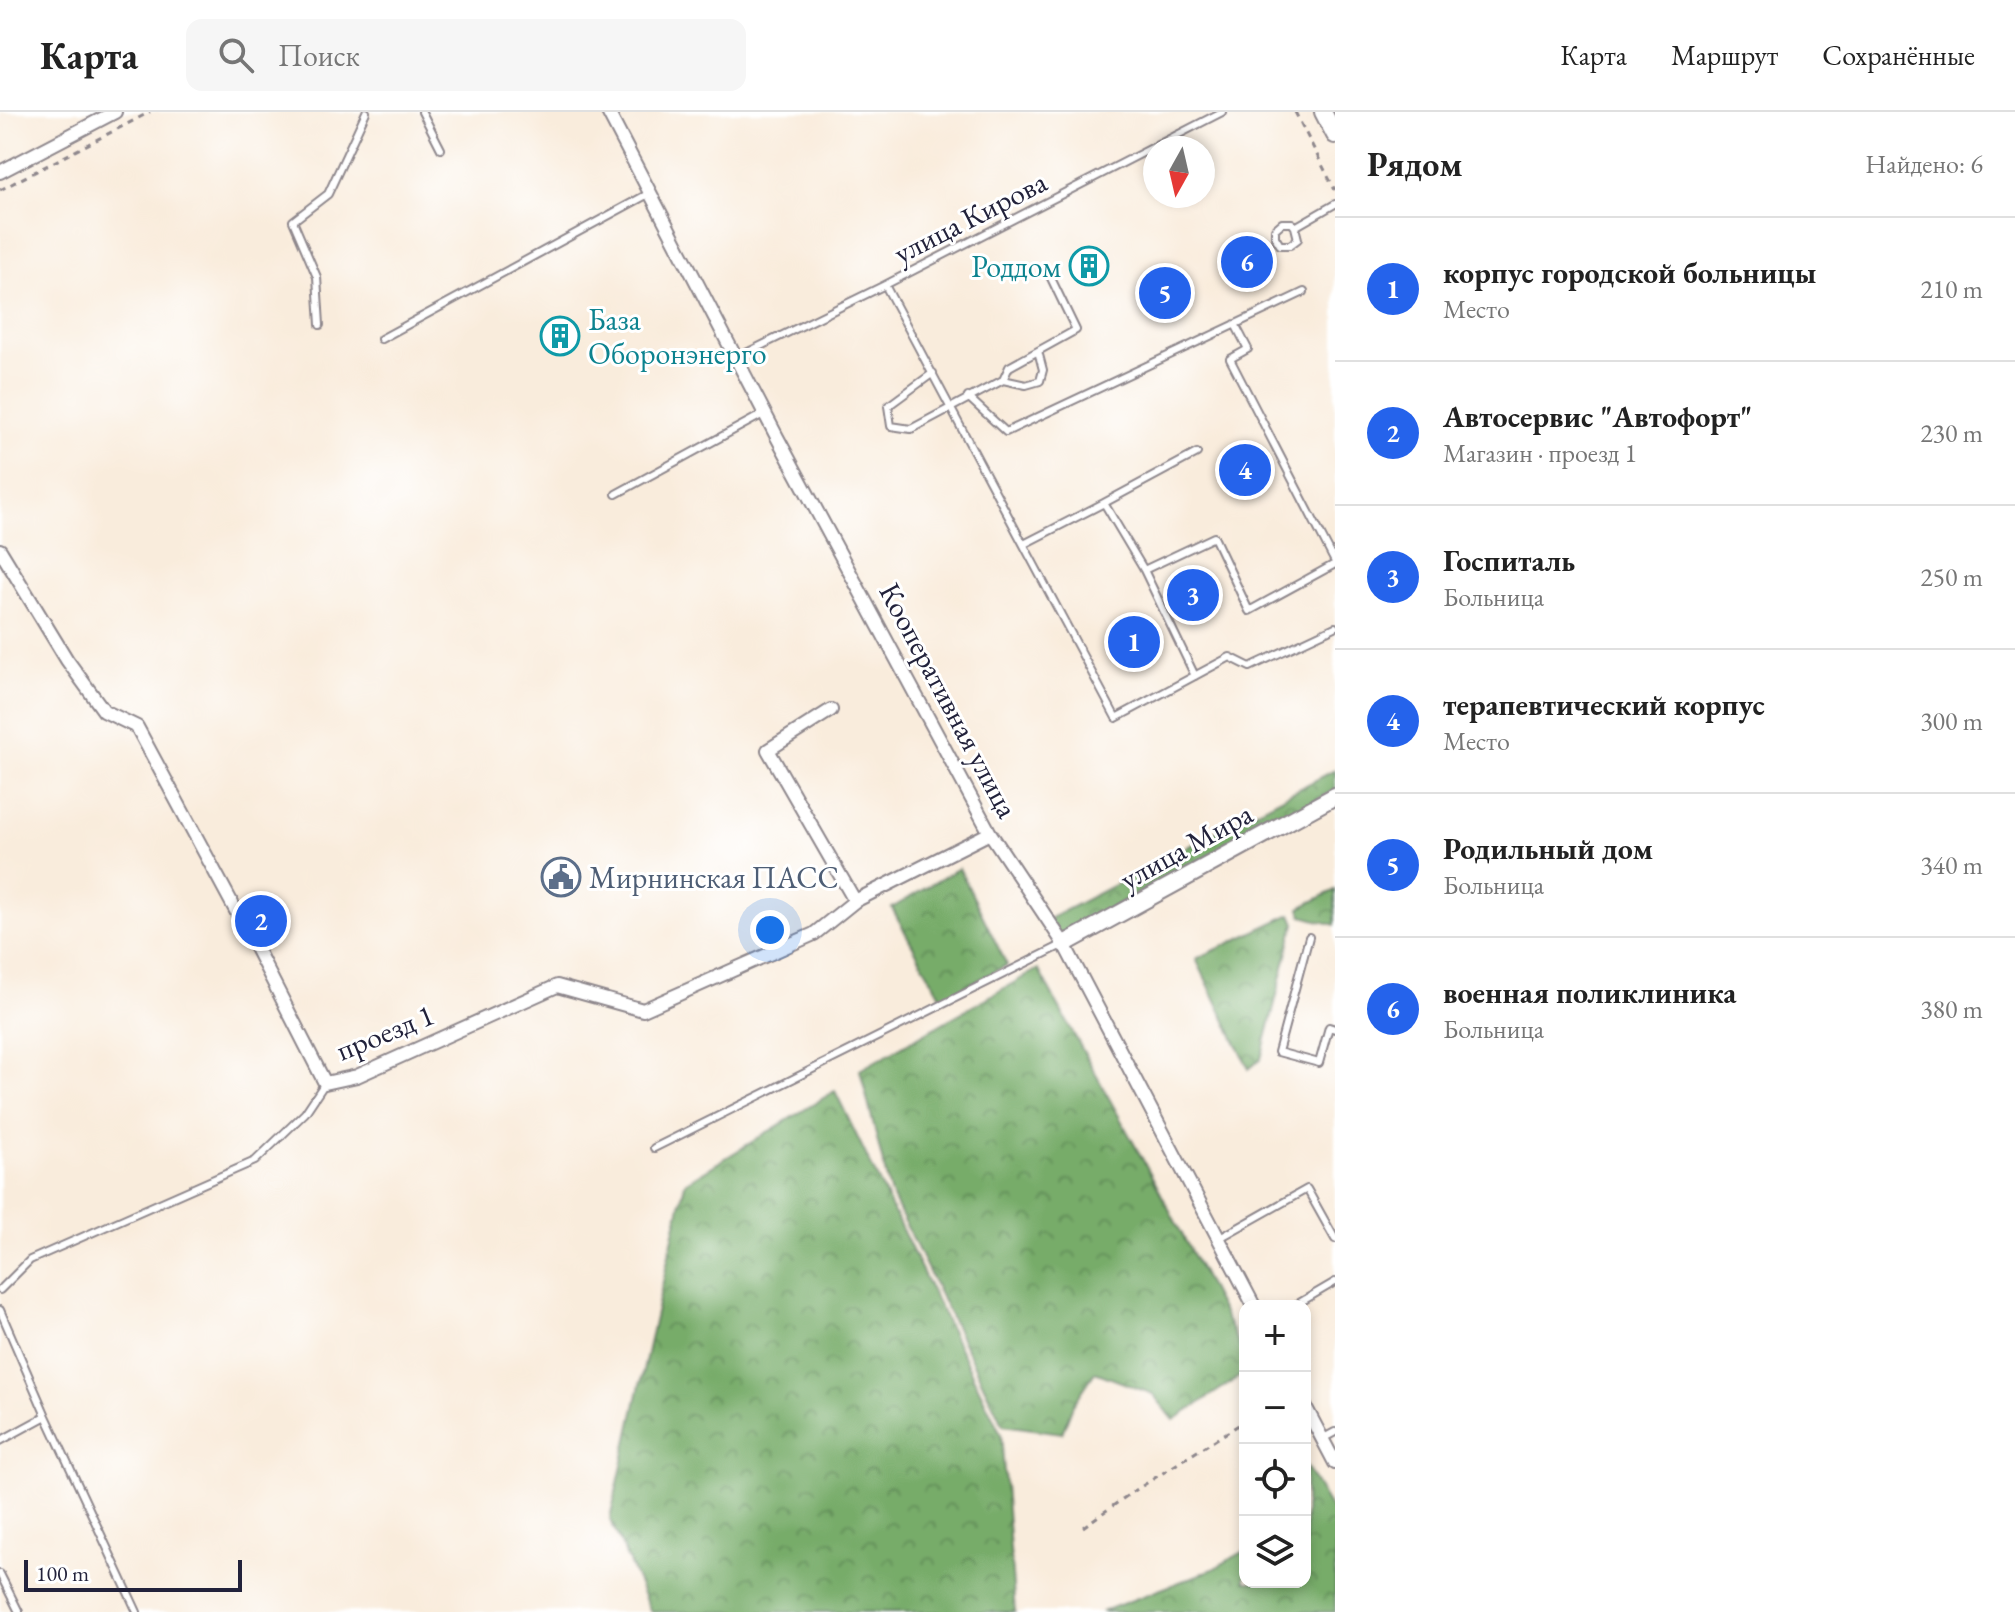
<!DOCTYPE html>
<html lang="ru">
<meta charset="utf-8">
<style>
:root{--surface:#fff;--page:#f6f6f6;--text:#222;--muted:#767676;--line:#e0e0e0;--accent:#2563eb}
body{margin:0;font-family:"EB Garamond",serif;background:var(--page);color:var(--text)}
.controls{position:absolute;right:24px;bottom:24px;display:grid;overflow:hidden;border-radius:16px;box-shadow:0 4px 12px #0003}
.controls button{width:72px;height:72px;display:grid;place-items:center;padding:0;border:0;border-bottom:2px solid var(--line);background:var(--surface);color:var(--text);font:40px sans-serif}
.compass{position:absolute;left:1143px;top:24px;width:72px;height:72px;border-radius:50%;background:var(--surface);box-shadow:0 4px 12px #0003;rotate:188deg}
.scale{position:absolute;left:24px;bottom:20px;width:218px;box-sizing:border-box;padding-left:8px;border:4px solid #22223b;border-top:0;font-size:22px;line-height:28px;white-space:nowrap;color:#22223b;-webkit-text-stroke:6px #fff;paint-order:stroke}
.you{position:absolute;left:770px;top:818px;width:28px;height:28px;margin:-20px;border:6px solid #fff;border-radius:50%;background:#1a73e8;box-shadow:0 0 0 12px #1a73e833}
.badge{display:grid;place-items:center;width:52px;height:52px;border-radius:50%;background:var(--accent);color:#fff;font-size:26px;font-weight:700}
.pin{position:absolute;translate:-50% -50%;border:4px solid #fff;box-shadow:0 2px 8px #0006}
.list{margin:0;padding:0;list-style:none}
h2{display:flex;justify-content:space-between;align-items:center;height:104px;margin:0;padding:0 32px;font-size:34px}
h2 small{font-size:26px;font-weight:400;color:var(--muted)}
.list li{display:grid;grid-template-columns:52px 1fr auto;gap:24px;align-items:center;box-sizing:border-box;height:144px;padding:0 32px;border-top:2px solid var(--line)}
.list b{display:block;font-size:30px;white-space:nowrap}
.list p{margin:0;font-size:26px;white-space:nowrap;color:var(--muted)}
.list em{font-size:26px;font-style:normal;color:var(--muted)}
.icon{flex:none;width:44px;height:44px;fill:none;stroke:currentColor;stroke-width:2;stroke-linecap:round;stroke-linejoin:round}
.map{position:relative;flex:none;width:1335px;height:1500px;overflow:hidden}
header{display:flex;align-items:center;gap:48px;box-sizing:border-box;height:112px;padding:0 40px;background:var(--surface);border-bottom:2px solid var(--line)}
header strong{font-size:38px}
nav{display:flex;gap:44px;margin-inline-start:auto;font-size:28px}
.search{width:560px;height:72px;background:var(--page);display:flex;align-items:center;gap:20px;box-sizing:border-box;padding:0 28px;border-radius:16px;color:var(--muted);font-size:30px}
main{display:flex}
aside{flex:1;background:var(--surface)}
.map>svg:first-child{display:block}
.forest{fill:url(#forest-crowns);stroke:#4c6752;stroke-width:2}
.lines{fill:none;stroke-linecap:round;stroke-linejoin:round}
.lane-casing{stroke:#8e878c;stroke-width:10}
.street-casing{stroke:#8e878c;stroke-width:16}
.secondary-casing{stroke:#8e878c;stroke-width:20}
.path{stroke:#8e878c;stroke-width:3;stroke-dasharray:6 6;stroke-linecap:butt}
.lane{stroke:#fff;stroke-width:6}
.street{stroke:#fff;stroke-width:12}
.secondary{stroke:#fff;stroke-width:16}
.labels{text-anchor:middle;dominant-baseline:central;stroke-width:6;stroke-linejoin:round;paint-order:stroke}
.street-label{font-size:30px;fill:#22223b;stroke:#fff}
.culture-label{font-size:30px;fill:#0d838f;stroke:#fff;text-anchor:end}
.service-label{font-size:30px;fill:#4e5e75;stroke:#fff;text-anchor:start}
</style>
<header>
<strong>Карта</strong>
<div class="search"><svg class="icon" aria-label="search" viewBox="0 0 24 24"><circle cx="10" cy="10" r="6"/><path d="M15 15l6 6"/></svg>Поиск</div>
<nav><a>Карта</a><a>Маршрут</a><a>Сохранённые</a></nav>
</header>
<main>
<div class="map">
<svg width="1335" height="1500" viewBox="0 0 1335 1500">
<defs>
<pattern id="forest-crowns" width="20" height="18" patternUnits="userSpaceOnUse" patternTransform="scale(2)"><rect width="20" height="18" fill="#77ac69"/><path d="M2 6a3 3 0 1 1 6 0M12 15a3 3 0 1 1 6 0" fill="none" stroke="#618c58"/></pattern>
</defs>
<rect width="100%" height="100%" fill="#fff"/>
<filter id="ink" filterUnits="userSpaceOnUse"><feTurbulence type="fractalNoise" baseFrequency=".0125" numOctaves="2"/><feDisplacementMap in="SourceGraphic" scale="16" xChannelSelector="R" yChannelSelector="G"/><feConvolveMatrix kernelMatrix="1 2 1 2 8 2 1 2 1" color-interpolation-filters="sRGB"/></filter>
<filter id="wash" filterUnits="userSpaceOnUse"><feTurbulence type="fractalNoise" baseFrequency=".006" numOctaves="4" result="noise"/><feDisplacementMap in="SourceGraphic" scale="32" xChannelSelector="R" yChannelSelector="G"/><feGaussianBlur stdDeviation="1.8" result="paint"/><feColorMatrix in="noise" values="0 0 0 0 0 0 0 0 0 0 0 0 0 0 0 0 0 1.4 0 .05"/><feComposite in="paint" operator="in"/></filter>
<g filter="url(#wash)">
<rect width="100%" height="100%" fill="#f9ecdc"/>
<!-- forest -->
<path class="forest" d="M1335,658V678L1056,825L1047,808Z
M959,756L1007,853L942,887L892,796Z
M1335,778V813L1302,804L1300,796Z
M1291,802L1295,811L1261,947L1249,957L1196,847Z
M1038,857L1154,1068L1245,1244V1261L1174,1308L1153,1282L1095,1260L1073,1293L1062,1321L1003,1313L890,1080L860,958Z
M835,979L1001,1322L1015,1500H651L610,1407L685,1071Z
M1305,1353L1335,1404V1500H1101L1211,1458L1245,1439V1470H1305Z"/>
</g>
<g filter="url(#ink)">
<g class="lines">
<defs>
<path id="lane" d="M422,0L441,37
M1295,115L1298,127L1290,133H1280L1275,125V117L1282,111H1292L1295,115L1335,92
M885,173L1116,606L1230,545L1250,555L1335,515
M1235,212L1248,237L1230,247L1335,450
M320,213L317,165L293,109L328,82L366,0
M381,227L650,81
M736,246L885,173L1222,0
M933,261L888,294L891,314L911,317L1003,268L1009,255L1076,218L1050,164
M1003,268L1026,273L1040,269L1043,258L1038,239
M968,285L1006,320L1304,180
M616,382L765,301
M1104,391L1197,341
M1024,432L1104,391L1144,458L1214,425L1249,499L1335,452
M1144,458L1195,564
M1309,825L1278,940L1319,951L1329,915L1335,917
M654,1036L1064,832
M1218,1127L1307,1077L1335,1127
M0,1178L30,1148L255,1049L305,1001L325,971
M1294,1194L1335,1170
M0,1198L46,1304L137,1500
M1322,1327L1335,1320
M0,1329L46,1304
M0,1462L19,1500"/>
<path id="street" d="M608,0L777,325L990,721L1064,832L1254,1194
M0,60L115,0
M0,438L67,548L104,599L137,615L256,836L325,971L357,964L557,874L643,898L814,822L855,789L990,721
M831,598L768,638L855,789
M1305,1294L1335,1351"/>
<path id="secondary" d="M1323,0L1335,23
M1064,832L1335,684"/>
</defs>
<!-- lane casing -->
<use href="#lane" class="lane-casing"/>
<!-- street casing -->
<use href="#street" class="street-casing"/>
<!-- secondary casing -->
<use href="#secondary" class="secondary-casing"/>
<!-- path -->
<path class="path" d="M1295,0L1335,78
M0,78L150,0
M1083,1415L1131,1381L1245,1309"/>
<!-- lane -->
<use href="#lane" class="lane"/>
<!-- street -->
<use href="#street" class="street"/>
<!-- secondary -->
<use href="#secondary" class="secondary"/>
</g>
</g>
<!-- icons -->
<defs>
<symbol id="building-ring" viewBox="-11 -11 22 22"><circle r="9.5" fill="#fff" stroke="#0f9aa8" stroke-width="1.5"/><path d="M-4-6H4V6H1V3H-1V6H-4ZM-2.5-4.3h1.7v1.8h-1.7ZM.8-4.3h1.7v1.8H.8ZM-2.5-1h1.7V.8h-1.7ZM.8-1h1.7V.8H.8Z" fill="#0f9aa8"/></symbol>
<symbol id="civic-ring" viewBox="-11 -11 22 22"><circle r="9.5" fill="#fff" stroke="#5c6f8a" stroke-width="1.5"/><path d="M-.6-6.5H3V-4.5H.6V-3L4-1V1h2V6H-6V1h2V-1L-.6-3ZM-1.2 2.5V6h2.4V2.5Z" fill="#5c6f8a"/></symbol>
</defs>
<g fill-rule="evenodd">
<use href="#building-ring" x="1067" y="132" width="44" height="44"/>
<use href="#building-ring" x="538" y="202" width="44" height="44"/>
<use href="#civic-ring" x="539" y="743" width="44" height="44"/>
</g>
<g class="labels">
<!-- street labels -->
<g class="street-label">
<text transform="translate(970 105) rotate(-27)">улица Кирова</text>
<text transform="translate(949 588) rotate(62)">Кооперативная улица</text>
<text transform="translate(1186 734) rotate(-29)">улица Мира</text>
<text transform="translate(385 920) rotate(-22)">проезд 1</text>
</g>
<!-- culture labels -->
<g class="culture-label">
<text x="1061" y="154">Роддом</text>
<text x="588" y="207" text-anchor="start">База<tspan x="588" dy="34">Оборонэнерго</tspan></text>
</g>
<!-- service labels -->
<g class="service-label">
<text x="589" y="765">Мирнинская ПАСС</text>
</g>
</g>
</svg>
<div class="controls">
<button>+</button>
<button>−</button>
<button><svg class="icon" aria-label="locate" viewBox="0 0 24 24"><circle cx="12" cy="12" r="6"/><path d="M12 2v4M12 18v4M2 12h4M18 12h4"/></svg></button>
<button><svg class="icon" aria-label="layers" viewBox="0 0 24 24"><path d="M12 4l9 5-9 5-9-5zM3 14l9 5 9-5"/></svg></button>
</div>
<svg class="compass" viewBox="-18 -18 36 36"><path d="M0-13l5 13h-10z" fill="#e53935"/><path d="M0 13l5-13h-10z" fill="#767676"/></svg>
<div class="scale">100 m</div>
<div class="you"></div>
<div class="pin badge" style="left:1134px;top:530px">1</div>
<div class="pin badge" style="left:261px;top:809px">2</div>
<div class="pin badge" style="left:1193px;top:483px">3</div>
<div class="pin badge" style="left:1245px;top:358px">4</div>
<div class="pin badge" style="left:1165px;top:181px">5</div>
<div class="pin badge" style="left:1247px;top:150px">6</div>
</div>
<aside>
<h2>Рядом<small>Найдено: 6</small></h2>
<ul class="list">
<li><span class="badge">1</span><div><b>корпус городской больницы</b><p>Место</p></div><em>210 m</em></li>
<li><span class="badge">2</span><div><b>Автосервис &quot;Автофорт&quot;</b><p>Магазин · проезд 1</p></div><em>230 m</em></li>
<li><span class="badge">3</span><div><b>Госпиталь</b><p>Больница</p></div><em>250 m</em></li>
<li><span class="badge">4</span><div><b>терапевтический корпус</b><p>Место</p></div><em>300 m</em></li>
<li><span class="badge">5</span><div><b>Родильный дом</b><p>Больница</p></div><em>340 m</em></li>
<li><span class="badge">6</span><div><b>военная поликлиника</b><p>Больница</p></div><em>380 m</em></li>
</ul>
</aside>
</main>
